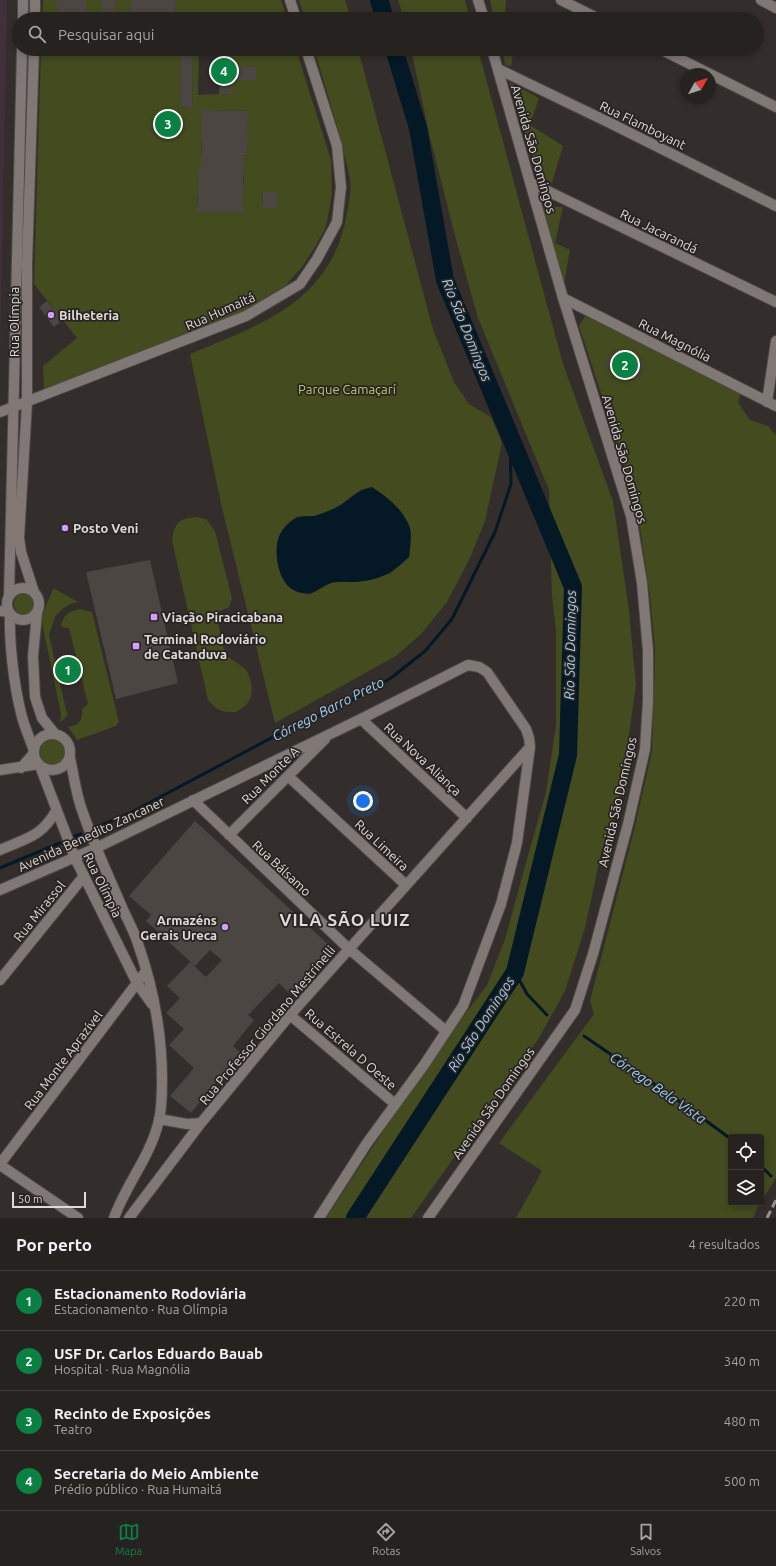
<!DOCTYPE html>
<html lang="pt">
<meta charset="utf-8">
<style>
:root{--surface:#262220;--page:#322f2d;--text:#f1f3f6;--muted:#a4a4a5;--line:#423f3e;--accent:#0b8043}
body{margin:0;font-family:Ubuntu,sans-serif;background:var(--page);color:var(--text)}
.controls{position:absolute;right:12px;bottom:12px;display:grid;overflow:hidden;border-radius:4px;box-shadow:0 2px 6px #0003}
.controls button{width:36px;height:36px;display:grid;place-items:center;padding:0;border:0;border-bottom:1px solid var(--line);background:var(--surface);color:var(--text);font:20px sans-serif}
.compass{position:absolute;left:680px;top:68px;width:36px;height:36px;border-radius:50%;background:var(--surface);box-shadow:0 2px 6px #0003;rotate:51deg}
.scale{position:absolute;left:12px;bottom:10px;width:74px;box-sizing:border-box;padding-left:4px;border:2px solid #dfdbda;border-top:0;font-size:11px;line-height:14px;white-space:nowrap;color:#dfdbda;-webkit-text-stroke:3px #292321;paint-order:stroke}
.you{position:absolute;left:363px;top:801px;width:14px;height:14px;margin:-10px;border:3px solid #fff;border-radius:50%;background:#1a73e8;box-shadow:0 0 0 6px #1a73e833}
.badge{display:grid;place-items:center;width:26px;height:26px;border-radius:50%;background:var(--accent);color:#fff;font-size:13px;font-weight:700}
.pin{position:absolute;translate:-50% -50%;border:2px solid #fff;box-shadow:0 1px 4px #0006}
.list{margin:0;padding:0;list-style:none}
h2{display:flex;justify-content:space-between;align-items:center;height:52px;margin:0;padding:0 16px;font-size:17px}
h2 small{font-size:13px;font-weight:400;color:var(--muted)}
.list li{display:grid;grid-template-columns:26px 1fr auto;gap:12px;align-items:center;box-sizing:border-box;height:60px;padding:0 16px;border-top:1px solid var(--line)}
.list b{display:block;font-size:15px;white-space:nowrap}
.list p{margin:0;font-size:13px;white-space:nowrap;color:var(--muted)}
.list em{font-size:13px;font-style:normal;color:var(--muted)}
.icon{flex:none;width:22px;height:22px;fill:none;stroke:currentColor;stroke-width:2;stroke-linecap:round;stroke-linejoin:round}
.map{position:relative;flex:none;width:776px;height:1218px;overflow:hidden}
.search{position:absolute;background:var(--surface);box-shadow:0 2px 6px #0003;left:12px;right:12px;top:12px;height:44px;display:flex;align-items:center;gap:10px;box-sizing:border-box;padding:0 14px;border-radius:22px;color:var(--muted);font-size:15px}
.sheet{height:292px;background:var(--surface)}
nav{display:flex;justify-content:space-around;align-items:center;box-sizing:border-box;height:56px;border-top:1px solid var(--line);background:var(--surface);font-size:11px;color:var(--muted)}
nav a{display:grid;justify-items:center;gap:2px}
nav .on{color:var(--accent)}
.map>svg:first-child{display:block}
.industrial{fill:#41303b}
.green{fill:#434b1f;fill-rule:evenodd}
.water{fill:#041825}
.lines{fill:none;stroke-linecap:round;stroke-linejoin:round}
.stream{stroke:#041825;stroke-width:3}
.river{stroke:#041825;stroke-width:18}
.building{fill:#4c4643}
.street-casing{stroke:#4d4847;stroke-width:12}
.secondary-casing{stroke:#4d4847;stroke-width:12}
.street{stroke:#7f7875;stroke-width:10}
.secondary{stroke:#7f7875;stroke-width:10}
.rail{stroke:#96918f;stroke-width:3;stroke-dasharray:8 4;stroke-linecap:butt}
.poi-dot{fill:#d19dfe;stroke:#292321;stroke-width:1.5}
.labels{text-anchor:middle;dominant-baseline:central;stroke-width:3.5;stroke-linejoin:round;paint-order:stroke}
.street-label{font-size:13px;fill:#dfdbda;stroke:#292321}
.poi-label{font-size:13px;font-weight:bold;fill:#dfdbda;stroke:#292321;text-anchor:start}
.park-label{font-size:13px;fill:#b9cc6c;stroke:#292321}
.water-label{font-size:14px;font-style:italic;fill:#9dd0f4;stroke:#292321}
.district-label{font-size:17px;font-weight:bold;letter-spacing:1px;fill:#dfdbda;stroke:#292321}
</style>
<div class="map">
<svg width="776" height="1218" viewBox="0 0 776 1218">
<rect width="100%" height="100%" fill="#332d2b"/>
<!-- industrial -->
<path class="industrial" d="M0,0H7L0,357Z"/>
<!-- green -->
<path class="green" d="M43,0H57V19H42Z
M86,0H101V19H86Z
M115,0H131V19H115Z
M176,0H281L287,19H175Z
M299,0H345L351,19H305Z
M398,0H465L470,19H404Z
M490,0H506L505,19H494Z
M41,49H199L198,95L219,94L220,78H214L215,65L219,64V49L220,65L215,77H220V94L231,95L232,49H296L331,160L332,194L326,227L315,247L302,267L286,285L232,319L44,389L43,366L77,338L34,284ZM182,54L193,55L192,108L180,107ZM239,67H256V79L239,80ZM203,110L248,111V125L203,124ZM201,141H247L246,156L201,155ZM199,168L244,169V183L199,182ZM263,192H277L262,208ZM197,197H198L243,212L197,211Z
M314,49H358L433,329L454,382L469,404L491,417L502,443L485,521L470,558L447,602L421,634L396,656L275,723L221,504L190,354C259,325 326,304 345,223C347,212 352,191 350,181C349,172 346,163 344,154C336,118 324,84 314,49ZM362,489L385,496L399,510L410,528L409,557L390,574L357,582H332L309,595L281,576L277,559V544L296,517L314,516L336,508Z
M411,49H478L563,364L613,501L629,610L636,685L621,792L602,849L585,928L565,991L539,1038L411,1218H326L397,1110L452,1031L487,985L505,939L522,877L546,792L556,725V631L552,596L549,490L478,318L455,236L429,133Z
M502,49H514L511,66L505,65Z
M509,82L539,98L530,125L563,146L552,183L538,174Z
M542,206L563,207L555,243L570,250L564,284Z
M585,316L741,393L738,402L750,420L768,426L776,435V1178L761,1202V1137H731V1203H760L753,1218H516L542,1171L499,1143L594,1014L590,1001L635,826L652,751L655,649L650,596L636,500L579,326Z
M196,517L206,519L215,531L232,598L229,607L216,613L225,655C231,659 238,663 244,668C252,675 254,693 249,701C246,706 241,709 236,712C223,713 216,710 208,700L172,540C175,522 179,519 196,517Z
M53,589H55L78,602L70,604L62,609L55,617L49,635L66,710L68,715L60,723L61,714L41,618Z
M14 604a11 11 0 1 1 22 0a11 11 0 1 1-22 0Z
M80,609L92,612L119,722L116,726L77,740L68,727C80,726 83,719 82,709L88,704L69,628L61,627C62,616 69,611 80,609Z
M40 752a13 13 0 1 1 26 0a13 13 0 1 1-26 0Z"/>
<!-- water -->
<path class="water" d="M372,487C387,497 404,510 410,528C412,537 410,548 409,557C391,574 380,580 355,582C348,582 338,581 331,583C317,588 314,597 298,592C278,587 272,550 280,534C283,528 288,523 294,519C300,515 309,517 315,516C322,514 329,511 335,508C349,502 354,491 372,487Z"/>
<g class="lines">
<!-- stream -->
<path class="stream" d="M100,826L130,813L275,736L356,698L391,678L425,651L452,619L495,532L511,484L510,434
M75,836L81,834
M0,868L60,843
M515,972L527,994L547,1015
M584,1036L683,1104L731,1139
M761,1166L771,1176"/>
<!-- river -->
<path class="river" d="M379,0L385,19
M355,1218L515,972L568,755L573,587L445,280L418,128L394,49"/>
</g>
<!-- building -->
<path class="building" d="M57,0H86V19H57Z
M101,0H115V19H101Z
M131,0H176L175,19H131Z
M220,49H232V67H256V80H232V95L220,94V77H215V65H220Z
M181,54L193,55L192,108L180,107Z
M202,110L248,111L247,156L244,155L243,212H197L199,168H201Z
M263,192H277V209L262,208Z
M47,301L63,320L54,327L39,307Z
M614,351L644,364L637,380L605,365L609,358L611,359Z
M150,560L178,683L116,699L86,572Z
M195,821L332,948L290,994L279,983L248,1015L254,1020L233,1046L240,1052L191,1113L170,1096L194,1068L169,1045L184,1029L166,1013L180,998L167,986L190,962L206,977L222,960L210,950L195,966L146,921L151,915L129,896Z"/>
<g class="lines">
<defs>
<path id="street" d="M290,0L296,19
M561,0L599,19
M761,0L776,8
M660,49L710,74
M498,69L608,122L776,206
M710,74L776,107
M531,183L776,302
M563,298L776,406
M767,402L776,341
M0,412L246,316L300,284L317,259L337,222L341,187L337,146L306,49
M0,611L9,612
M361,719L467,818
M21,768L34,753
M0,770L39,764
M288,776L406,885
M193,800L349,949L446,1031
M229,835L325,739
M96,848L361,719L468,665L479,667L487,672L526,729L529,738L530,747L517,843L501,904L463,1006L424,1065L367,1143L319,1218
M0,980L84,876
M290,1015L395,1104
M159,1119L187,1124L201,1123
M0,1164L146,971
M0,1165L78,1218
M129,1218L201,1123L290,1015L530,747"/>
<path id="secondary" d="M478,0L484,19
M23,19V0
M35,19V0
M34,49L27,264V403L19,538L21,552L34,592
M7 604a16 16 0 1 1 32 0a16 16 0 1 1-32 0Z
M9,596L22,49
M37,613L33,656L35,697L42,718L55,734
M10,614C9,643 14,685 21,713C24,726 30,739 34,751
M34 752a18 18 0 1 1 36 0a18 18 0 1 1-36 0Z
M70,758C74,776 76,795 83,813C94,845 108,875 121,905C126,917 133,929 137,941C153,986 162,1033 162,1080C162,1093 162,1107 159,1120C151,1156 126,1184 114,1218
M40,766L75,858L137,983L152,1004
M0,850C27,838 41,837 56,811
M0,890L96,848
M428,1218L575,1010L593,954L628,824L645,749L648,701V651L642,583L631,516L563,298L492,49"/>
</defs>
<!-- street casing -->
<use href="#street" class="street-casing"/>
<!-- secondary casing -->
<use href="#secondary" class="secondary-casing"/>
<!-- street -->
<use href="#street" class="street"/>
<!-- secondary -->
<use href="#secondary" class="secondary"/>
<!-- rail -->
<path class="rail" d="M767,1218L776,1200"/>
</g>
<!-- markers -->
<g class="poi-dot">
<circle cx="51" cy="315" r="4"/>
<circle cx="65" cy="528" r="4"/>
<rect x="150" y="613" width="8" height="8" rx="2"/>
<rect x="132" y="642" width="8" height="8" rx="2"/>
<circle cx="225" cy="927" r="4"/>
</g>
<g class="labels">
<!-- street labels -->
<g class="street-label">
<text transform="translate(643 125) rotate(26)">Rua Flamboyant</text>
<text transform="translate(534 149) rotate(74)">Avenida São Domingos</text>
<text transform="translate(659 231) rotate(26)">Rua Jacarandá</text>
<text transform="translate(220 311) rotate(-24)">Rua Humaitá</text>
<text transform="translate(14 322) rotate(-90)">Rua Olímpia</text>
<text transform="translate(675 340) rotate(27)">Rua Magnólia</text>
<text transform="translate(625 459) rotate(74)">Avenida São Domingos</text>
<text transform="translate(423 759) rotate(43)">Rua Nova Aliança</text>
<text transform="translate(270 775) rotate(-45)">Rua Monte A</text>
<text transform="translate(617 802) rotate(-77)">Avenida São Domingos</text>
<text transform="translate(91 834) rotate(-25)">Avenida Benedito Zancaner</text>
<text transform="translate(382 845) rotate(43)">Rua Limeira</text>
<text transform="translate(282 868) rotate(43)">Rua Bálsamo</text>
<text transform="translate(103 885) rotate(64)">Rua Olímpia</text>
<text transform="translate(39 911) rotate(-51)">Rua Mirassol</text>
<text transform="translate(267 1025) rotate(-50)">Rua Professor Giordano Mestrinelli</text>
<text transform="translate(351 1049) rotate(41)">Rua Estrela D Oeste</text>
<text transform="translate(63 1060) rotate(-53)">Rua Monte Aprazível</text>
<text transform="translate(493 1103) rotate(-55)">Avenida São Domingos</text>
</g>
<!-- poi labels -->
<g class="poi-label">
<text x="59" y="315">Bilheteria</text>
<text x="73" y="528">Posto Veni</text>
<text x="162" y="617">Viação Piracicabana</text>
<text x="144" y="639">Terminal Rodoviário<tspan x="144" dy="15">de Catanduva</tspan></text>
<text x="217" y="920" text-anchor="end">Armazéns<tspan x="217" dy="15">Gerais Ureca</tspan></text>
</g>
<!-- park labels -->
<g class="park-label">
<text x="347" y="389">Parque Camaçarí</text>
</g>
<!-- water labels -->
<g class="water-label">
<text transform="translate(467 330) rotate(68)">Rio São Domingos</text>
<text transform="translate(570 645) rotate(-89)">Rio São Domingos</text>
<text transform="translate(328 709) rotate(-27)">Córrego Barro Preto</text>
<text transform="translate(481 1024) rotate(-57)">Rio São Domingos</text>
<text transform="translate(658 1088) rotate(35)">Córrego Bela Vista</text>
</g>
<!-- district labels -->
<g class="district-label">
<text x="345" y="919">VILA SÃO LUIZ</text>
</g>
</g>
</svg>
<div class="controls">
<button><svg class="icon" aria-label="locate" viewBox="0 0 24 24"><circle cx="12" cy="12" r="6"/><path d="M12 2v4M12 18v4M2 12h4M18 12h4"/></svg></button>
<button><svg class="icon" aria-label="layers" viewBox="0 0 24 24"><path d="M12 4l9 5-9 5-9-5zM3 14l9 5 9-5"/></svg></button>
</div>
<svg class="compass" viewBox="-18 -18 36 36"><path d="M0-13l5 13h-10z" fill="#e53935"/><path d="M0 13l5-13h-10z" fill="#a4a4a5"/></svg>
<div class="scale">50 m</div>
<div class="you"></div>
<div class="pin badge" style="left:68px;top:670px">1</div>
<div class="pin badge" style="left:625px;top:365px">2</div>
<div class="pin badge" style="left:168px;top:124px">3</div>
<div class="pin badge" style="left:224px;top:71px">4</div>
<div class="search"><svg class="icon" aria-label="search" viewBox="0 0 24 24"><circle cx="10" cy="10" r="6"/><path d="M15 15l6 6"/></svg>Pesquisar aqui</div>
</div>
<section class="sheet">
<h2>Por perto<small>4 resultados</small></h2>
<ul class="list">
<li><span class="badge">1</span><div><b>Estacionamento Rodoviária</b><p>Estacionamento · Rua Olímpia</p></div><em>220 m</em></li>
<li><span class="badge">2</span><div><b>USF Dr. Carlos Eduardo Bauab</b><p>Hospital · Rua Magnólia</p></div><em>340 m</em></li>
<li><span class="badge">3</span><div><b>Recinto de Exposições</b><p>Teatro</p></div><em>480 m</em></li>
<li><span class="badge">4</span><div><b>Secretaria do Meio Ambiente</b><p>Prédio público · Rua Humaitá</p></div><em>500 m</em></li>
</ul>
</section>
<nav>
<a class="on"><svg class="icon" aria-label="map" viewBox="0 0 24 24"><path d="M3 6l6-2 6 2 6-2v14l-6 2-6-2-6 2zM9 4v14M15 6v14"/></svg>Mapa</a>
<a><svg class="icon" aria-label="directions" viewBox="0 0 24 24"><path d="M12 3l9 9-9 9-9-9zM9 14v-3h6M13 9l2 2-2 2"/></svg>Rotas</a>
<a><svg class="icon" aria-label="saved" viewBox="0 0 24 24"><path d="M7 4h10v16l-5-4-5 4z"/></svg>Salvos</a>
</nav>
